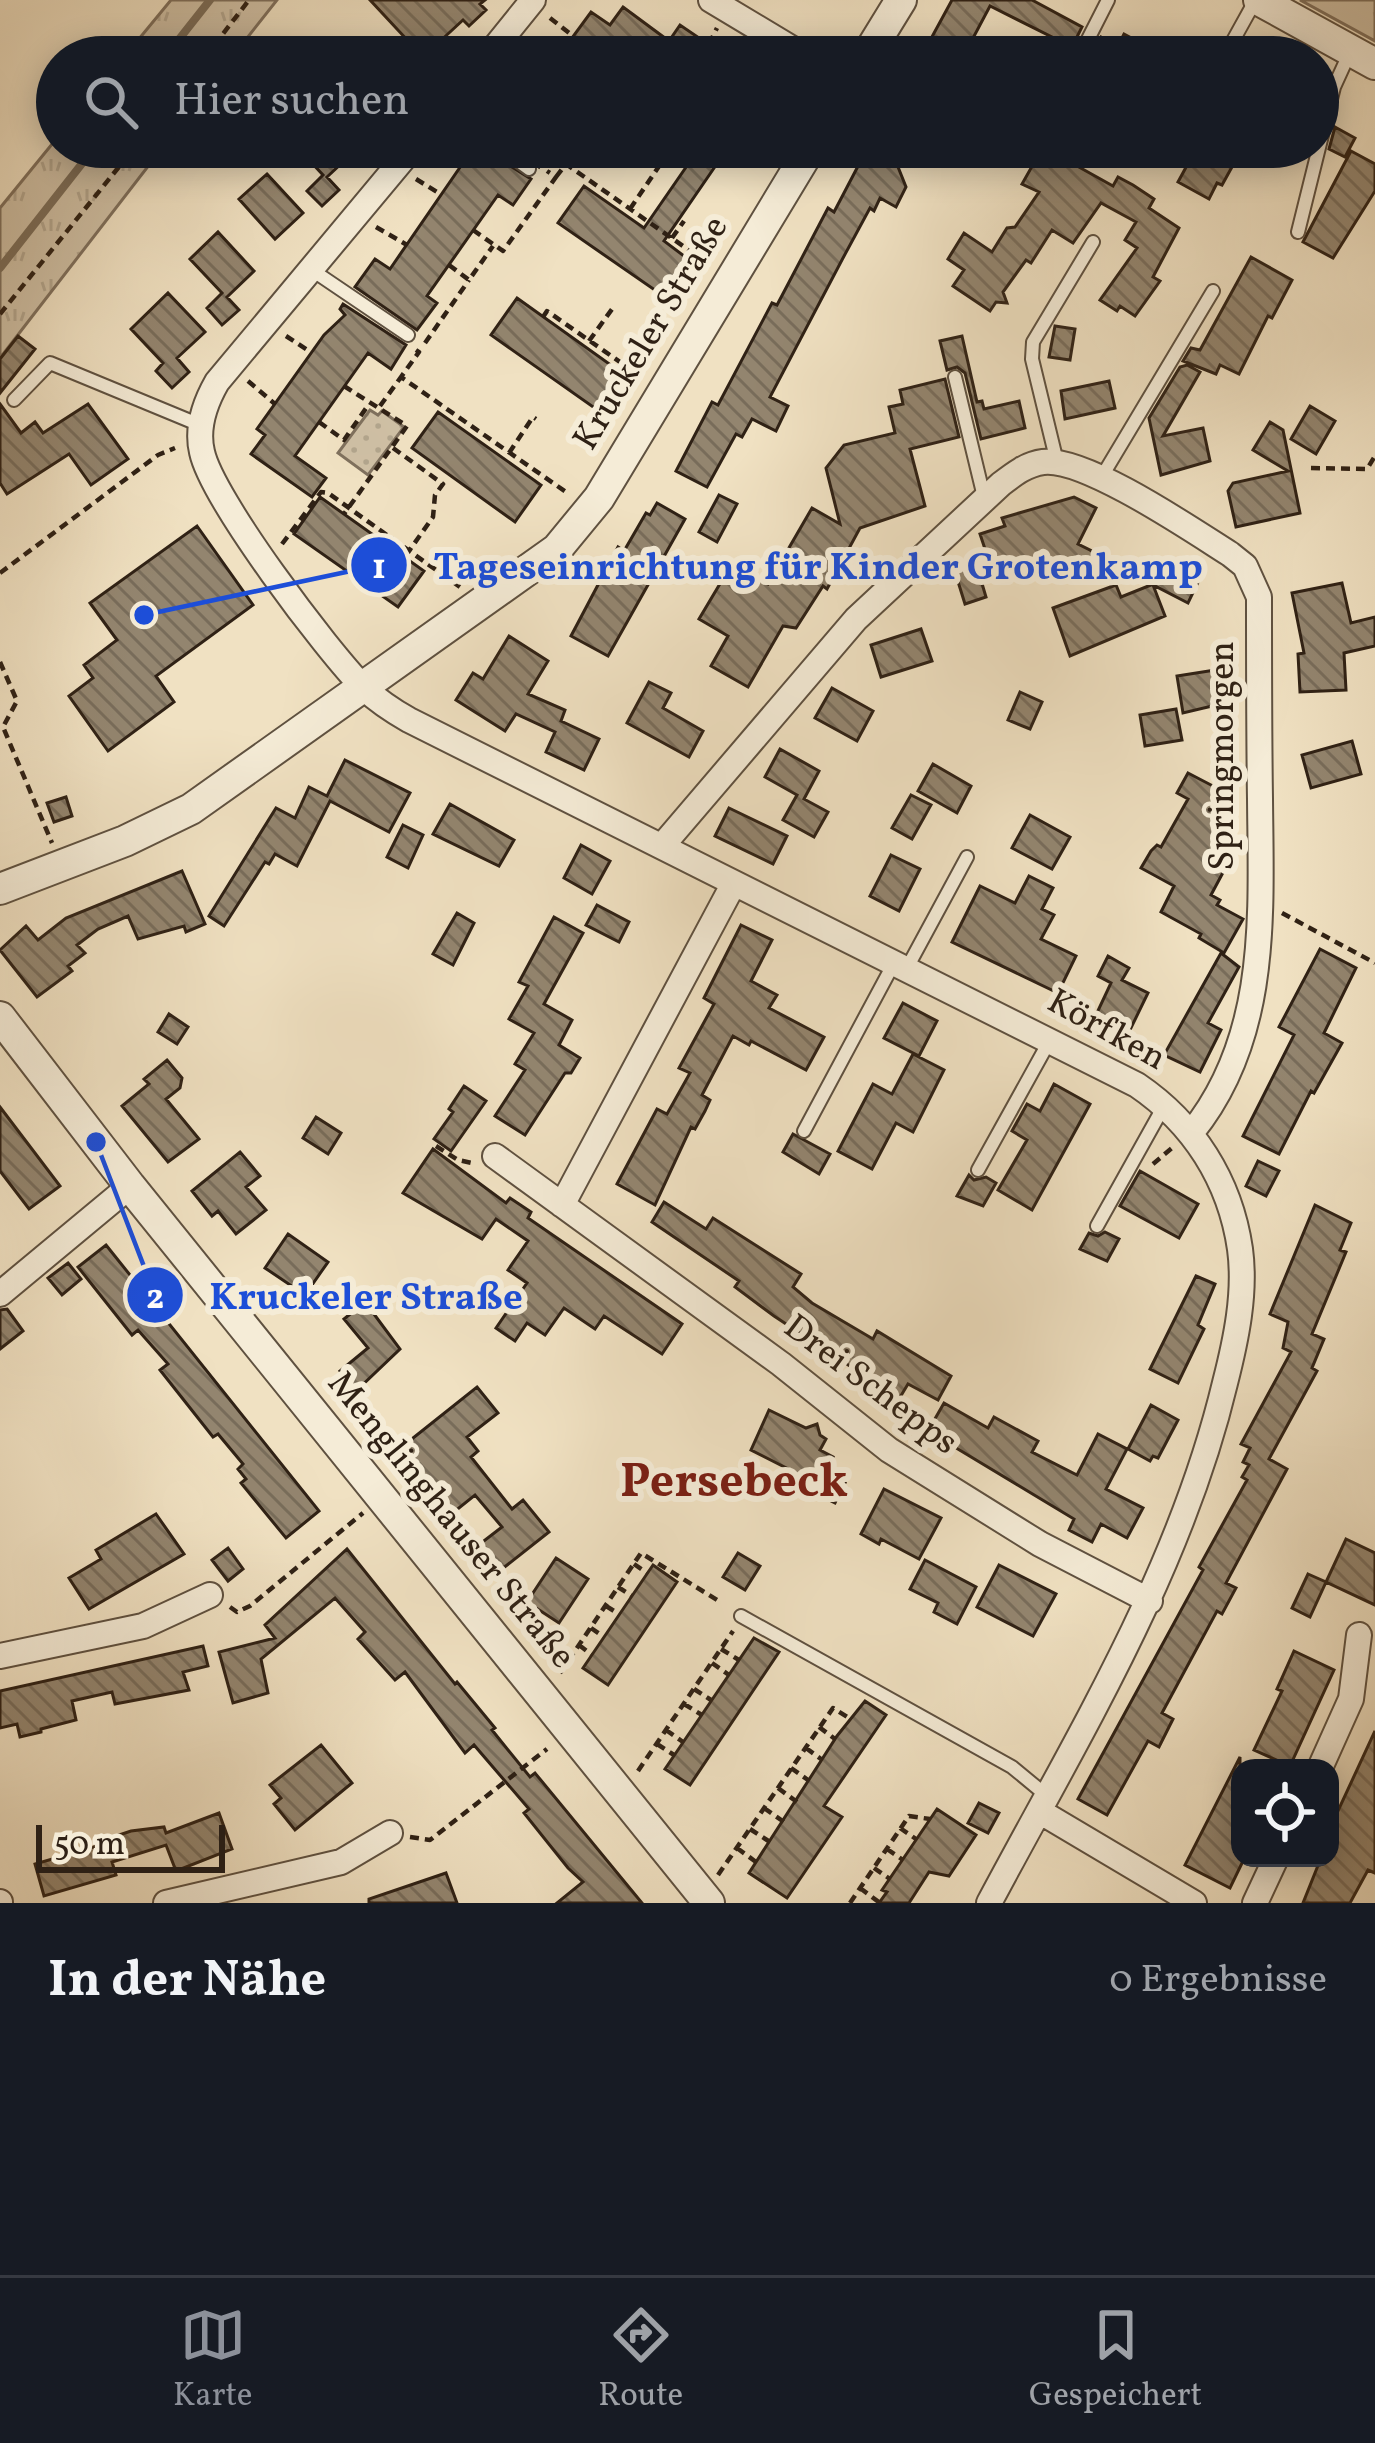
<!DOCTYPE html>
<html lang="de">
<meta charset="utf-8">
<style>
:root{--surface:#171b24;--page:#20242c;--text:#f1f3f6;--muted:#9ea1a6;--line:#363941;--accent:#8c9099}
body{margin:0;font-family:Vollkorn,serif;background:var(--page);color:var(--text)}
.controls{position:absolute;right:36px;bottom:36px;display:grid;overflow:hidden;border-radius:24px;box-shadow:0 6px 30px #0003}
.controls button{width:108px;height:108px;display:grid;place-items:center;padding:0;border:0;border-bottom:3px solid var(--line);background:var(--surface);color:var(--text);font:60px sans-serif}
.scale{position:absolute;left:36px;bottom:30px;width:189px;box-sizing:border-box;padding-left:12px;border:6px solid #2f2115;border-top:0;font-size:33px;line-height:42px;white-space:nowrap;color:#2f2115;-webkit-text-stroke:9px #f5ecd7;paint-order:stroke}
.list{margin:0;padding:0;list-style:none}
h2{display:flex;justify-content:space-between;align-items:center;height:156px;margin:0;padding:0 48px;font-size:51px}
h2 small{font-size:39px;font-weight:400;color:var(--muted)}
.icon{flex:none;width:66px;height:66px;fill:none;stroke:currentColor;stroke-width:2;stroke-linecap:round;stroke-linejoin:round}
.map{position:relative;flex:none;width:1375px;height:1903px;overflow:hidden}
.search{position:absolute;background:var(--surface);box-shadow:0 6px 30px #0003;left:36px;right:36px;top:36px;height:132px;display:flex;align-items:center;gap:30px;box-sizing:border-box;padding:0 42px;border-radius:66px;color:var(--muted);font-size:45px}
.sheet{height:372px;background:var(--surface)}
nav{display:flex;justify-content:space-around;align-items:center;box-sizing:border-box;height:168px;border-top:3px solid var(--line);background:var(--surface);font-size:33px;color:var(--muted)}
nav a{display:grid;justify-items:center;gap:6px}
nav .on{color:var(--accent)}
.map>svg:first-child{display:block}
.grass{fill:url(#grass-tufts);stroke:#7f705d;stroke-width:3}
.park{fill:url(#park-dots);stroke:#7f705d;stroke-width:3}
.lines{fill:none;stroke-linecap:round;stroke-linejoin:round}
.stream{stroke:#7b6d59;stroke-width:8}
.building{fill:url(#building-back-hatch);stroke:#2f2115;stroke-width:3}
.service-casing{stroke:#5f5140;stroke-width:16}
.minor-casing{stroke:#5f5140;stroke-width:28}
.tertiary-casing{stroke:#5f5140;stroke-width:34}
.path{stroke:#2f2115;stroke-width:4.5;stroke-dasharray:9 6;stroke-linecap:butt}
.service{stroke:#f5ecd7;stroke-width:12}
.minor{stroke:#f5ecd7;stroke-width:24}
.tertiary{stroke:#f5ecd7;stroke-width:30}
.labels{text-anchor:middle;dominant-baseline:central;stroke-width:12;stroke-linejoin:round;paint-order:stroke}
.street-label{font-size:36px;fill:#2f2115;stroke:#f5ecd7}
.district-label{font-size:48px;font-weight:bold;fill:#7a1f14;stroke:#f5ecd7}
.leader{fill:none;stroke:#1d4ed8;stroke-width:4.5}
.callout-dot{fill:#1d4ed8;stroke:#f5ecd7;stroke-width:4.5}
.mark-label{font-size:36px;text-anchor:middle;font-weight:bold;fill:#fff}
.callout-label{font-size:39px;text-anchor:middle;font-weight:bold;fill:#1d4ed8;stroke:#f5ecd7;stroke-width:12;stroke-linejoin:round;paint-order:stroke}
</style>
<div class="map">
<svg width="1375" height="1903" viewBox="0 0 1375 1903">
<defs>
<pattern id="grass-tufts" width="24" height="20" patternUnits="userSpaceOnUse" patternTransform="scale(3)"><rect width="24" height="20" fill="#cfc0a5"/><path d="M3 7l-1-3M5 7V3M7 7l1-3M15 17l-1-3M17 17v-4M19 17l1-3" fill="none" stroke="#b2a58d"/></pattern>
<pattern id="park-dots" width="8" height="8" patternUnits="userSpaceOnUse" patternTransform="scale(3)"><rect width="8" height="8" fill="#cfc0a5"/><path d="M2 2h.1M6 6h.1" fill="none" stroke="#b2a58d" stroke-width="1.8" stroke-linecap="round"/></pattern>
<pattern id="building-back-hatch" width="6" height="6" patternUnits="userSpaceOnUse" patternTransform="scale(3)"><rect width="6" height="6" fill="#93856f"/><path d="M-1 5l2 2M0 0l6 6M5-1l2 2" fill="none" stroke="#786c5a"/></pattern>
</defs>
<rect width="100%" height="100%" fill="#f0e1c2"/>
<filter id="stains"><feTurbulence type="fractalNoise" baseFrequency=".00167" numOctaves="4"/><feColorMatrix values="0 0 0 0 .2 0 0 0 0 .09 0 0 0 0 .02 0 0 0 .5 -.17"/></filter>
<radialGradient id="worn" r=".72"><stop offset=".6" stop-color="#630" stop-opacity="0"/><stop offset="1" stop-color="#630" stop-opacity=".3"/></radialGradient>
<!-- grass -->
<path class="grass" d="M171,0H277L232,57H124Z
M1300,0H1375V41Z
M57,138V147H163L0,358V208Z"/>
<!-- park -->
<path class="park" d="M370,410L378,415L382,411L404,427L368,475L338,453Z"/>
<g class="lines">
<!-- stream -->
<path class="stream" d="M165,57L210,0
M0,268L95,147"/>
</g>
<!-- building -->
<path class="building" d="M370,0H485L480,4L486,10L469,26L463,20L423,57Z
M952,0H1032L1082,27L1072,47L990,6L963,57H921Z
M623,7L669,41L680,25L727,57H558L591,12L610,25Z
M1124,34L1167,57H1091L1101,37L1118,46Z
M1335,127L1355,138L1345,157L1329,149Z
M297,147H359L327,177L339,190L322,206L307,191L323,175Z
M474,147H489L493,155L531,179L513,205L498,195L427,296L437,303L417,330L355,287L375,259L390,269Z
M517,147H553L539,167Z
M700,147H711L723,155L664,241L688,259L662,295L558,223L584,186L644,228Z
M868,147H890L906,187L896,207L880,198L874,211L870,208L843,258L770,397L788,406L776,431L752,419L742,437L736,434L707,487L676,471L712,402L718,405L772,303L777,305L828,208L834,212Z
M1043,147L1113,186L1118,177L1133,185L1154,199L1149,208L1179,228L1153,277L1160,281L1135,316L1120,306L1117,311L1100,300L1137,248L1125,240L1136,222L1101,203L1073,243L1052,230L1031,263L1026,260L1003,292L1007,303L996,302L990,311L953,286L964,270L948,259L964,233L992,252L1007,228L1015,227L1039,192L1022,184Z
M1197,147H1243L1222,185L1217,183L1209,199L1178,182Z
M1351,151L1375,164V191L1333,258L1303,242Z
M267,174L303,213L275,239L239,199Z
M218,232L254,271L227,297L239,310L222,325L207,308L222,293L190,259Z
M1251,257L1292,280L1272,318L1268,316L1239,374L1220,365L1216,374L1183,361L1191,348L1200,350Z
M168,293L205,332L177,358L189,372L172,388L156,371L163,363L131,329Z
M517,298L622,373L596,409L491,335Z
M343,304L406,345L391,369L368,353L295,456L326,478L312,497L251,454L265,435L257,429L324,335L345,315L340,309Z
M1055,326L1075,329L1070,360L1049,357Z
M18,336L35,349L0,393V359Z
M962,336L977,402L982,401L984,409L1019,401L1025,428L981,439L965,373L957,367L947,370L940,341Z
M1187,365L1200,372L1163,436L1203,428L1210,461L1161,475L1149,418L1180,367Z
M945,379L959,437L910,449L925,506L860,528L827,589L823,586L796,628L783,626L748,687L711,666L728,636L699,619L730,567L768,584L812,508L840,524L826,468L844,445L895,433L889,407L903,404L900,390Z
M1109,381L1115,408L1065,419L1061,391Z
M0,404L21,433L35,422L43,433L88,404L128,459L91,485L69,454L7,494L0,483Z
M1310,406L1335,421L1316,454L1291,439Z
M438,412L541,485L515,522L412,448Z
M1270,422L1283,430L1300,513L1236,527L1228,491L1233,483L1288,471L1253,450Z
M719,495L737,504L717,542L699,532Z
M320,497L424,571L398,607L294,534Z
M1074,497L1096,508L1078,544L1100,555L1091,575L1051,558L981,579L978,570L986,597L965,604L955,572L976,565L972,553L985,549L980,534L1005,526L1002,518Z
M657,503L685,519L608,656L571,636L618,547L624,551L646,513L650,515Z
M197,526L253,605L156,676L174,702L108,751L69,696L93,678L84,665L117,640L90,603Z
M1180,560L1203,572L1188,603L1153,585L1165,616L1070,656L1053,608L1116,585L1121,597L1171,577Z
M1342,583L1351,623L1375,617V646L1344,653L1346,690L1300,692L1298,654L1304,653L1292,593Z
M921,629L932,661L881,677L871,645Z
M509,636L548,661L528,694L565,710L561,721L599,739L584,770L546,752L555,732L516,714L505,731L456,700L473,673L483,679Z
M1228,668L1233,701L1183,713L1177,676Z
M649,682L671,693L663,708L703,731L689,757L627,723Z
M832,688L873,711L857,741L815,718Z
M1020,692L1042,702L1030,729L1008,720Z
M1176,709L1182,740L1145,746L1140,715Z
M1352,741L1361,774L1311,788L1302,755Z
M780,749L819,771L804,799L828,812L814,837L783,820L797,795L765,777Z
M345,760L410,793L389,832L330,801L297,866L275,854L269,864L265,862L224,926L209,916L276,808L295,818L309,787L327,796Z
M933,764L971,786L957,813L918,791Z
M1188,773L1236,798L1225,818L1235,824L1225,844L1235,850L1211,895L1220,900L1217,905L1243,919L1224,953L1199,938L1201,934L1161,912L1174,886L1141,868L1151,851L1157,845L1161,847L1188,799L1177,793Z
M911,795L931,805L912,839L892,828Z
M66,797L72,816L54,822L47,803Z
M450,804L514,840L499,866L433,834Z
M729,808L787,836L773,864L715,836Z
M1030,815L1070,837L1052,869L1012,848Z
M403,825L423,835L408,868L387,857Z
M581,845L610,861L592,894L564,878Z
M891,855L920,869L899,911L870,896Z
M182,871L205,924L186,932L184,926L138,939L128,916L98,929L77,945L85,953L68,966L72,971L37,997L0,950L26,926L38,940L66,918Z
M1029,876L1053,888L1042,909L1054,915L1041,939L1076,956L1058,993L952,942L980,886L1015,903Z
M597,905L629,922L619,942L586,925Z
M457,913L474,923L453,965L433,954Z
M554,917L583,933L544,1004L572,1020L559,1045L580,1058L571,1073H565L525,1135L495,1116L525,1070L515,1064L534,1033L509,1019L528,986L519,982Z
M741,925L772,940L751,981L777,995L769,1008L824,1037L806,1070L751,1041L749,1045L733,1036L702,1095L710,1100L705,1111L695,1129L691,1127L655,1205L617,1184L657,1109L667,1114L690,1073L679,1068L714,1004L704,998Z
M1320,949L1356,968L1324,1033L1342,1043L1314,1093L1311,1091L1279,1154L1243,1136L1294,1035L1279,1027Z
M1221,953L1239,967L1208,1023L1221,1030L1200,1072L1164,1055Z
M1108,956L1129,968L1122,980L1148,993L1128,1034L1095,1017L1111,983L1098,976Z
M903,1003L937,1021L919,1056L884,1038Z
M169,1014L188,1027L177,1044L158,1032Z
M913,1054L944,1070L913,1132L896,1123L872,1169L838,1151L873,1084L892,1094Z
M167,1060L182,1078L180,1088L166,1099L199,1139L168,1162L122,1106L149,1084L144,1079Z
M1054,1084L1090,1104L1032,1210L998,1190L1027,1140L1012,1131L1027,1104L1040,1111Z
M464,1086L486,1101L451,1151L434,1139L453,1112L449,1109Z
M0,1107L60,1186L29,1209L0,1171Z
M316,1117L341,1133L328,1154L303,1138Z
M793,1134L830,1154L819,1174L783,1152Z
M433,1149L506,1203L510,1198L531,1212L528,1218L682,1324L662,1354L604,1316L595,1329L564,1308L545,1335L527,1323L515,1341L496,1328L527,1283L508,1270L528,1241L496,1219L482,1239L403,1193Z
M240,1152L260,1176L246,1187L266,1210L236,1234L218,1211L212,1216L192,1191Z
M1258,1161L1279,1171L1266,1196L1246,1186Z
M1140,1171L1198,1204L1179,1238L1120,1206Z
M969,1175L974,1180L986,1177L996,1183L983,1206L957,1196Z
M664,1202L706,1229L713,1218L801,1274L793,1287L812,1303L873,1339L877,1331L951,1376L938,1400L908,1384L896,1404L867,1387L871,1380L774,1316L735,1287L739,1281L652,1222Z
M1315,1205L1351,1223L1340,1250L1346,1252L1312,1334L1324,1339L1312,1368L1317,1371L1269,1459L1287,1469L1226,1583L1236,1588L1222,1614L1217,1611L1162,1713L1173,1719L1159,1747L1148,1741L1107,1815L1078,1799L1203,1570L1199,1567L1247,1480L1242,1477L1249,1465L1243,1462L1250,1448L1241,1444L1291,1352L1283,1348L1288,1322L1270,1314Z
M1105,1232L1119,1239L1107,1261L1080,1249L1089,1233L1098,1236Z
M288,1234L328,1262L305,1295L265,1268Z
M106,1245L319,1511L286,1538L241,1483L246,1479L238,1469L243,1464L218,1434L213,1437L160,1370L168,1364L138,1330L132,1335L78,1267Z
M68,1263L81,1279L62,1295L48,1278Z
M1196,1276L1215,1284L1198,1325L1204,1329L1178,1383L1150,1369Z
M365,1302L400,1349L356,1391L340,1371L368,1348L344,1319Z
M7,1309L23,1331L0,1349V1310Z
M477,1387L498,1413L467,1437L478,1451L471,1457L512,1509L523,1500L549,1532L497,1573L476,1547L502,1527L475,1495L454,1512L398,1450Z
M944,1403L988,1428L994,1417L1038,1441L1032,1452L1077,1475L1098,1434L1127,1449L1106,1489L1143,1508L1127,1538L1101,1524L1092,1542L1069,1530L1074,1519L928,1431Z
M1151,1405L1178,1420L1158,1458L1153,1456L1150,1461L1128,1449Z
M769,1410L806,1428L817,1424L820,1435L826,1439L820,1450L833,1457L825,1473L845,1483L835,1503L800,1485L804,1477L751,1450Z
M884,1489L941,1518L919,1559L881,1539L879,1544L861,1534Z
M156,1514L184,1554L89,1609L69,1578L101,1559L96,1550Z
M1346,1539L1375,1553V1605L1326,1582Z
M228,1548L243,1569L228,1581L212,1560Z
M347,1549L455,1684L457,1682L495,1728L492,1730L530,1777L535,1773L642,1903H557L583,1882L568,1868L524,1813L529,1809L474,1745L465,1753L405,1672L395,1680L358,1639L365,1632L335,1598L261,1659L268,1693L233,1703L219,1652L275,1638L265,1625Z
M738,1553L760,1566L745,1590L723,1577Z
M556,1558L588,1579L559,1623L527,1602Z
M925,1560L976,1587L957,1624L934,1612L938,1603L910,1589Z
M653,1565L677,1582L608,1685L583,1668Z
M999,1565L1056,1594L1033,1636L977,1607Z
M1308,1574L1326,1582L1310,1617L1292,1608Z
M754,1638L779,1652L690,1785L665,1769Z
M203,1646L208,1666L183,1672L189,1690L115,1704L112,1692L72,1701L76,1720L41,1729V1732L20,1737L17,1724L0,1728V1691Z
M1294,1651L1334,1670L1290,1766L1254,1750L1282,1691L1277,1689Z
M865,1701L886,1715L824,1806L842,1817L787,1898L749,1873L837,1736Z
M1375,1731V1873L1368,1870L1350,1903H1303L1321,1858H1330V1828Z
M321,1745L352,1783L295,1830L274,1804L281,1798L270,1785Z
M1240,1757V1858L1244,1859L1230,1888L1185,1865Z
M979,1803L999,1813L988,1833L968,1823Z
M937,1809L976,1835L949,1876L929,1872L909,1903H879L887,1892L882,1890Z
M219,1813L232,1849L176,1871L166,1845L112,1862L116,1875L44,1896L35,1864L111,1842L110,1838L131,1831L164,1827L166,1833Z
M446,1873L457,1903H369V1899Z"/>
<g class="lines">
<defs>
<path id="service" d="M1079,57L1108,0
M1224,57L1255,1
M499,147L529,169
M1298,232L1334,87L1350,52
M312,270L408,335
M955,377L984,497
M14,400L50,363L200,425
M1057,462L1032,359L1033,342L1093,242
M1101,478L1213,291
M907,968L967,857
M804,1131L894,963
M978,1170L1050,1040
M1097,1226L1164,1106
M741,1616L1012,1767L1046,1795"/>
<path id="minor" d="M711,0L806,57
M487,57L533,0
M413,147L217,382C205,403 196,427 202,452C212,499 327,651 364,688C378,701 393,711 409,720L1137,1085C1193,1123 1230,1180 1240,1249C1246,1293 1236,1340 1225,1383C1180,1571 1079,1734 989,1903
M662,846L856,619L1001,484C1014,474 1027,464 1043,462C1085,457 1192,530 1230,554L1245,566L1259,597C1259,665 1259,732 1260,799C1261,915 1269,1037 1192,1132
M495,1156L781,1364L889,1450L1040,1544L1150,1601
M562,1205L734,883
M0,1294L130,1186
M0,1656L143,1626L210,1595
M1320,1768L1351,1699L1359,1635
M1039,1811L1194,1903
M0,1902V1903
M166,1903L341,1862L390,1833
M1255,1903L1276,1858"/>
<path id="tertiary" d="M1259,0L1375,64
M866,57L901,0
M0,889L125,841L191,809L557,549L599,498L811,147
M0,1017L130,1186L709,1903"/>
</defs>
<!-- service casing -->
<use href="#service" class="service-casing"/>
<!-- minor casing -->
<use href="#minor" class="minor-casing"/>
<!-- tertiary casing -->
<use href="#tertiary" class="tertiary-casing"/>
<!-- path -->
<path class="path" d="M550,18L573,36
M709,44L717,28
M205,57L249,0
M754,147L774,161
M566,164L578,147
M556,177L566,164L710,265
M416,179L442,195
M630,209L672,147
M376,227L407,245
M473,230L503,251L556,177L547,171
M672,238L684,221
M449,265L469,280L493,246
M0,314L135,147
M543,317L547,311L640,376
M286,336L312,353
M589,341L615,305
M425,343L469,280
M416,350L419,352L401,377L566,492
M248,381L275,404
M344,386L407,426L344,514
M380,406L401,377
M319,422L344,440L369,404
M393,448L443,484L435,495L433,517L409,551
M509,453L533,417L536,419
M1311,468L1367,469L1375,456
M282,544L321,492L328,493L460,587
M0,573L158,455L175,448
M0,662L17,701L3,727L52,843
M1282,913L1375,963
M436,1146L458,1160L472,1163
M1153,1164L1172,1148
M634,1564L647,1573
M618,1587L632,1596
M606,1606L619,1614
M230,1607L237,1612L250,1606L363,1513
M591,1628L604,1637
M579,1645L592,1655
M721,1649L739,1660
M712,1663L729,1675
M560,1673L641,1553L722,1603
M694,1689L711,1700
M684,1704L702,1715
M819,1727L835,1739
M666,1730L683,1742
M657,1744L674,1755
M806,1748L821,1759
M791,1768L808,1780
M638,1771L733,1631
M778,1788L797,1802
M764,1808L784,1822
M900,1828L916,1839
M750,1829L770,1842
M410,1837L430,1840L547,1749
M737,1848L756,1862
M887,1849L903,1860
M874,1868L890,1879
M718,1875L833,1708L849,1718
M860,1888L880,1903
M850,1903L909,1816L930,1819"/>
<!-- service -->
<use href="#service" class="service"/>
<!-- minor -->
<use href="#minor" class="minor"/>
<!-- tertiary -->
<use href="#tertiary" class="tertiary"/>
</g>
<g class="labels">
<!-- street labels -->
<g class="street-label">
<text transform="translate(652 334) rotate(-59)">Kruckeler Straße</text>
<text transform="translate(1224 756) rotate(-90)">Springmorgen</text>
<text transform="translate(1106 1031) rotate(29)">Körfken</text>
<text transform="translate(870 1386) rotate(37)">Drei Schepps</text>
<text transform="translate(450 1521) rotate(51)">Menglinghauser Straße</text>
</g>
<!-- district labels -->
<g class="district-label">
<text x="734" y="1483">Persebeck</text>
</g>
</g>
<!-- callouts -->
<path class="leader" d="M144 615L379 565M96 1142L155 1295"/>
<g class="callout-dot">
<circle cx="144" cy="615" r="12"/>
<circle cx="96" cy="1142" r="12"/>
<circle cx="379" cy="565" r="30"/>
<circle cx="155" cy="1295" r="30"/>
</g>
<g class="mark-label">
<text x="379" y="578">1</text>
<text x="155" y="1308">2</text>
</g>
<g class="callout-label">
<text x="818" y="579">Tageseinrichtung für Kinder Grotenkamp</text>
<text x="366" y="1309">Kruckeler Straße</text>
</g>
<rect width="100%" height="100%" filter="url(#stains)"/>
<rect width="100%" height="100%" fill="url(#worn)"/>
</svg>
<div class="controls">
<button><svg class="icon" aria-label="locate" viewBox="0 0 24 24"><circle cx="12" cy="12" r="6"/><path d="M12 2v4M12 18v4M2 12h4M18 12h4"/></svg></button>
</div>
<div class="scale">50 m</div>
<div class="search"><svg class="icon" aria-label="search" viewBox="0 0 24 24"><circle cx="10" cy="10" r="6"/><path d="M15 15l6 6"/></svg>Hier suchen</div>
</div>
<section class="sheet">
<h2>In der Nähe<small>0 Ergebnisse</small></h2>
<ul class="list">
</ul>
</section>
<nav>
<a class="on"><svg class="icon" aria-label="map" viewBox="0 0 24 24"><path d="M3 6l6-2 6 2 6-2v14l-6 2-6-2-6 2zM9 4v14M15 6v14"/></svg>Karte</a>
<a><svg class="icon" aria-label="directions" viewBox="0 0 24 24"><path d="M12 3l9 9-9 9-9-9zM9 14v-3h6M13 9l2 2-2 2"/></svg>Route</a>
<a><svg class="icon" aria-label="saved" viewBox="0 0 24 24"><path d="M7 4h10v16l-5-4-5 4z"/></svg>Gespeichert</a>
</nav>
